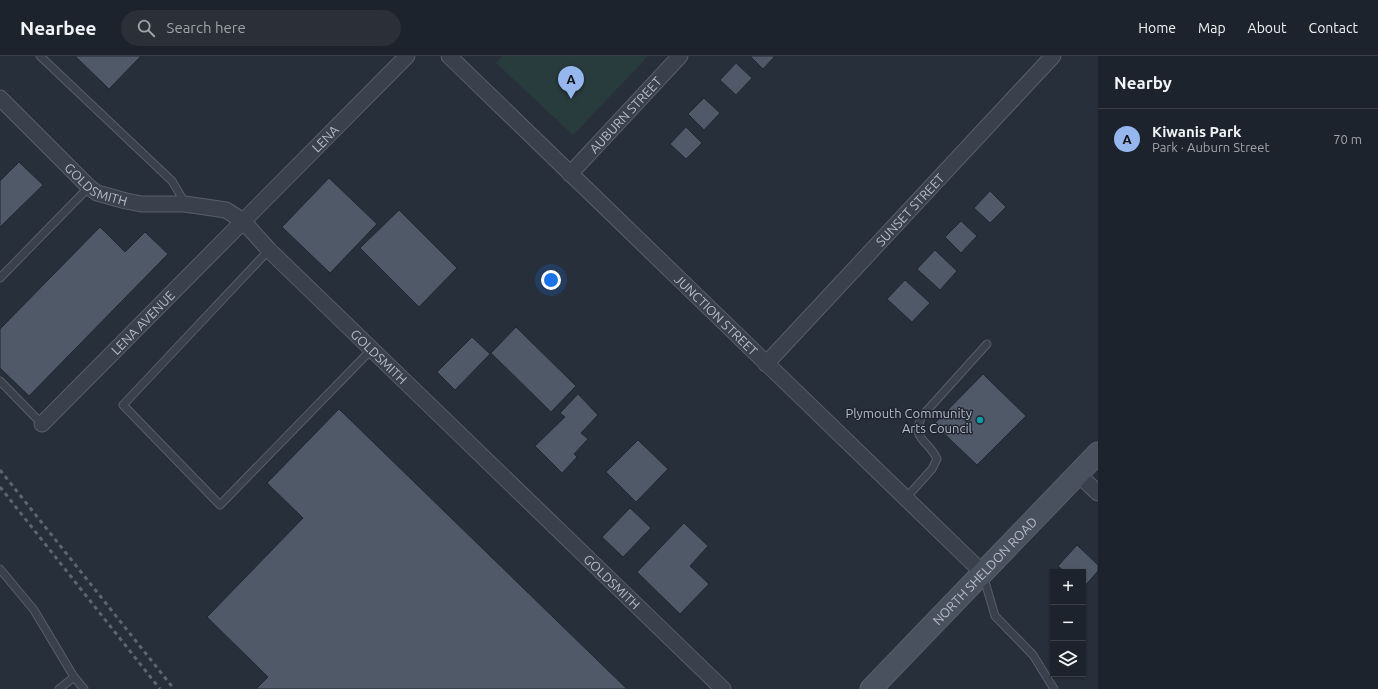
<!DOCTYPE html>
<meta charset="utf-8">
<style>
:root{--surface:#1d232c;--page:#2a2f38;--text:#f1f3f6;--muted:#a0a4a9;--line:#3b4048;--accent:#95b7ed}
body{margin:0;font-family:Ubuntu,sans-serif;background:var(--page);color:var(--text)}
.controls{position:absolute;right:12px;bottom:12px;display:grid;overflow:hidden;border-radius:0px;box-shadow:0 1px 3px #0004}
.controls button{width:36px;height:36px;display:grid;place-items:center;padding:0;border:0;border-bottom:1px solid var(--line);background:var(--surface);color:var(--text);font:20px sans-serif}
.you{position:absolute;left:551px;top:224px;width:14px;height:14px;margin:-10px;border:3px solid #fff;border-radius:50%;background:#1a73e8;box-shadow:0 0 0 6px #1a73e833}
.badge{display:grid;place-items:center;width:26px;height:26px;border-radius:50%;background:var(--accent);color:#111;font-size:13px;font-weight:700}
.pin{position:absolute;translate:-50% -33px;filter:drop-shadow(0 1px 2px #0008)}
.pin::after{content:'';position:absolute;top:21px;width:14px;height:12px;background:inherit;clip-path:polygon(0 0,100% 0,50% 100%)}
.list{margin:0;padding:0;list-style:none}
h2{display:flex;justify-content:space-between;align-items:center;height:52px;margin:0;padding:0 16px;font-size:17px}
h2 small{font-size:13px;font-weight:400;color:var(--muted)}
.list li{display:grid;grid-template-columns:26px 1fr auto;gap:12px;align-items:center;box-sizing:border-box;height:60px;padding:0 16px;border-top:1px solid var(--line)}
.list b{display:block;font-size:15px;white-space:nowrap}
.list p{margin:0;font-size:13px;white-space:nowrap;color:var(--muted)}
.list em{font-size:13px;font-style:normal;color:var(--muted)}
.icon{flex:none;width:22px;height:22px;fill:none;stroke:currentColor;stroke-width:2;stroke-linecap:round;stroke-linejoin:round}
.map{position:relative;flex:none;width:1098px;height:633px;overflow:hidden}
header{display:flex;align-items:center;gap:24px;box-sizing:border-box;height:56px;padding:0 20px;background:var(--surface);border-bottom:1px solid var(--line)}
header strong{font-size:19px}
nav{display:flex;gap:22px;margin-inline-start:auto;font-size:14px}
.search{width:280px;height:36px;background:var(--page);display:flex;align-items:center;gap:10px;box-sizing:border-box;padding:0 14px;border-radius:22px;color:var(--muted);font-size:15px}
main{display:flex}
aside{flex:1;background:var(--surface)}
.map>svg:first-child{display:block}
.green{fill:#293c3d}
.building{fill:#505967;stroke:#212833}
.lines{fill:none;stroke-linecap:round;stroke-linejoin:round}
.service-casing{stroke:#585f6a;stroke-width:9}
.minor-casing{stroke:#585f6a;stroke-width:17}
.secondary-casing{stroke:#585f6a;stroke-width:23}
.service{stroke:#3a414c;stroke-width:7}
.minor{stroke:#3a414c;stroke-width:15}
.secondary{stroke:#49515e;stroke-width:21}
.rail{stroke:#5d6572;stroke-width:3;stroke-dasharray:4 4;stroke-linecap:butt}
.culture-dot{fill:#0f9aa8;stroke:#1f2631;stroke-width:1.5}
.labels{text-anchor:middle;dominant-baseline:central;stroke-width:3;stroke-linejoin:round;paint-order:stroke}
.street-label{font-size:13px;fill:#b6bcc7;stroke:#1f2631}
.poi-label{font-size:13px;fill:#b6bcc7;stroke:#1f2631;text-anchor:end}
</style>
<header>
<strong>Nearbee</strong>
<div class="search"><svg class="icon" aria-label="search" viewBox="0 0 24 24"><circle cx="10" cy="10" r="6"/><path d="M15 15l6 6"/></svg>Search here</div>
<nav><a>Home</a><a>Map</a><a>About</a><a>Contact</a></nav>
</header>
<main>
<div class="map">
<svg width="1098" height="633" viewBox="0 0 1098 633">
<rect width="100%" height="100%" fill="#272f3b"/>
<!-- green -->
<path class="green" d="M503,0H648L573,79L496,7Z"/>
<!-- building -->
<path class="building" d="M75,0H141L109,33Z
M750,0H775L763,13Z
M736,7L752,22L736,39L720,24Z
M704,42L720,57L704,74L688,58Z
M686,71L702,87L686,103L670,88Z
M19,106L43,129L0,171V125Z
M329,122L377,168L330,217L282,171Z
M990,135L1006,151L990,167L974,152Z
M399,154L457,212L419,251L360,192Z
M961,165L977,180L961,197L945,181Z
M100,171L125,196L145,176L168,198L29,340L0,312V273Z
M935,194L957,215L940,234L917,213Z
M905,224L930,247L912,266L887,243Z
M516,271L576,330L551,356L491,297Z
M472,281L490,298L455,334L437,316Z
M983,318L1026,360L977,409L934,368Z
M578,338L598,359L581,377L588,383L574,398L577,401L562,417L535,390L565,361L560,357Z
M339,353L627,633H256L268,621L207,561L303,462L267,427Z
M638,384L668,413L636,446L606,416Z
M630,452L651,472L623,501L602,481Z
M684,467L708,490L690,510L709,528L680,558L637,516Z
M1077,489L1098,509V515L1083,532V516H1065L1058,510Z"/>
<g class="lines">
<defs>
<path id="service" d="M40,0L172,125L185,147
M269,194L123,349L220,449L372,293
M0,222L89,131
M0,325L42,368
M906,442L932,413L937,403C929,384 910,384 922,360L987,288
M0,513L34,554L74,621L84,633
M983,519L995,560L1033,599L1054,633
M59,633L74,621"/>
<g id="minor">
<path id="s1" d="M449,0L983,517"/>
<path id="s2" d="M0,42L89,131L97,137L126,145L141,148H185L226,154L243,165L269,194L723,633"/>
<path id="s3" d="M570,118L680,0"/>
<path id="s4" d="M766,308L1053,0"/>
<path id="s5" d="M42,368L407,0"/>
<path d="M1078,418L1098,437"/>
</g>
<g id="secondary">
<path id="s6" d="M871,633L1098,397"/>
</g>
</defs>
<!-- service casing -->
<use href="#service" class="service-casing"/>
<!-- minor casing -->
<use href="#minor" class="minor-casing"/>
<!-- secondary casing -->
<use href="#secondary" class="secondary-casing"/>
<!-- service -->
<use href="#service" class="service"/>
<!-- minor -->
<use href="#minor" class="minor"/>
<!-- secondary -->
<use href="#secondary" class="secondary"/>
<!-- rail -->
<path class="rail" d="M0,414L174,633
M0,431L160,633"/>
</g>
<!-- markers -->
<circle class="culture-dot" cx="980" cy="364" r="4"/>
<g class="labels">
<!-- street labels -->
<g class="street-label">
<text stroke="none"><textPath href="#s3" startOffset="81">AUBURN STREET</textPath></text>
<text stroke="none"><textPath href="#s5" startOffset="402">LENA</textPath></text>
<text stroke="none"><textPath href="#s2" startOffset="131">GOLDSMITH</textPath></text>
<text stroke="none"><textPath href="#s4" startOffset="211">SUNSET STREET</textPath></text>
<text stroke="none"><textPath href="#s1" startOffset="372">JUNCTION STREET</textPath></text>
<text stroke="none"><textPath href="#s5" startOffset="143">LENA AVENUE</textPath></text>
<text stroke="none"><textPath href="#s2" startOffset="479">GOLDSMITH</textPath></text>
<text stroke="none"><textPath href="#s6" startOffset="164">NORTH SHELDON ROAD</textPath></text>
<text stroke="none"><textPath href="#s2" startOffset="803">GOLDSMITH</textPath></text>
</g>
<!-- poi labels -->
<g class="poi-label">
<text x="972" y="357">Plymouth Community<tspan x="972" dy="15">Arts Council</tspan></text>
</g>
</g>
</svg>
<div class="controls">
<button>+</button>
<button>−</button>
<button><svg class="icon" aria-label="layers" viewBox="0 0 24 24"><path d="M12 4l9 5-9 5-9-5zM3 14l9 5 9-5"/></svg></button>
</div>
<div class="you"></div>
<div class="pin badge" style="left:571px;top:43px">A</div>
</div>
<aside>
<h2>Nearby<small></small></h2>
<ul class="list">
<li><span class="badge">A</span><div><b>Kiwanis Park</b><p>Park · Auburn Street</p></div><em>70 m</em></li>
</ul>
</aside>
</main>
